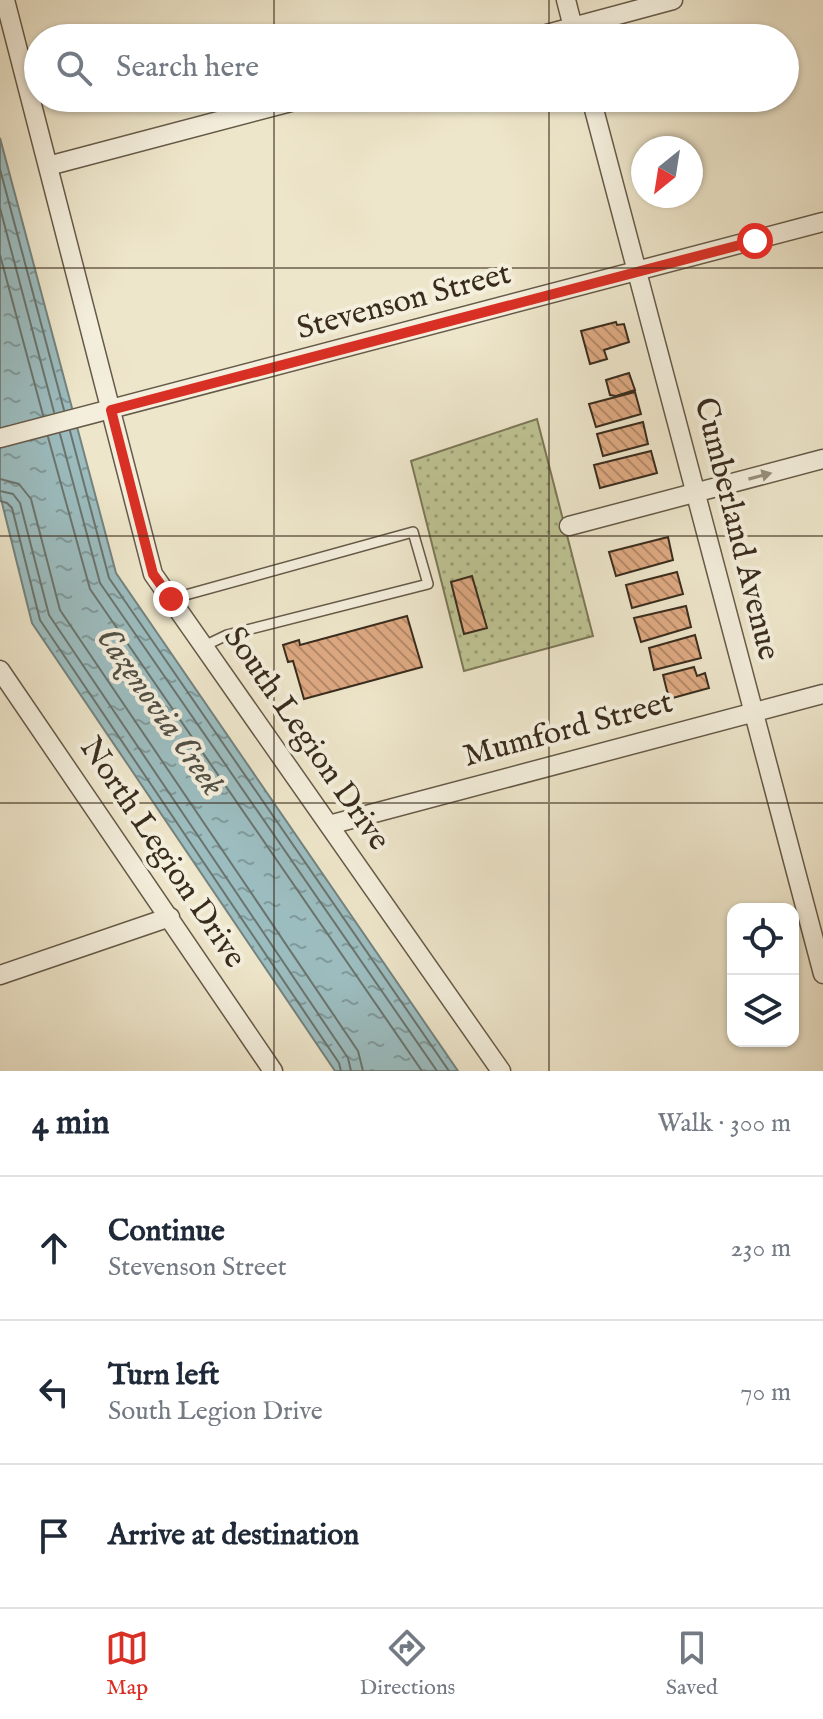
<!DOCTYPE html>
<meta charset="utf-8">
<style>
:root{--surface:#fff;--page:#f6f6f7;--text:#1f2937;--muted:#747a83;--line:#e0e1e3;--accent:#d93025}
body{margin:0;font-family:"IM FELL English",serif;background:var(--page);color:var(--text)}
.controls{position:absolute;right:24px;bottom:24px;display:grid;overflow:hidden;border-radius:16px;box-shadow:0 2px 6px #0004}
.controls button{width:72px;height:72px;display:grid;place-items:center;padding:0;border:0;border-bottom:2px solid var(--line);background:var(--surface);color:var(--text);font:40px sans-serif}
.compass{position:absolute;left:631px;top:136px;width:72px;height:72px;border-radius:50%;background:var(--surface);box-shadow:0 2px 6px #0004;rotate:210deg}
.stop{position:absolute;width:24px;height:24px;margin:-18px;border:6px solid #d93025;border-radius:50%;background:#fff}
.stop.end{background:#d93025;border-color:#fff;box-shadow:0 2px 8px #0008}
.list{margin:0;padding:0;list-style:none}
h2{display:flex;justify-content:space-between;align-items:center;height:104px;margin:0;padding:0 32px;font-size:34px}
h2 small{font-size:26px;font-weight:400;color:var(--muted)}
.list li{display:grid;grid-template-columns:52px 1fr auto;gap:24px;align-items:center;box-sizing:border-box;height:144px;padding:0 32px;border-top:2px solid var(--line)}
.list b{display:block;font-size:30px;white-space:nowrap}
.list p{margin:0;font-size:26px;white-space:nowrap;color:var(--muted)}
.list em{font-size:26px;font-style:normal;color:var(--muted)}
.icon{flex:none;width:44px;height:44px;fill:none;stroke:currentColor;stroke-width:2;stroke-linecap:round;stroke-linejoin:round}
.map{position:relative;flex:none;width:823px;height:1071px;overflow:hidden}
.search{position:absolute;background:var(--surface);box-shadow:0 2px 6px #0004;left:24px;right:24px;top:24px;height:88px;display:flex;align-items:center;gap:20px;box-sizing:border-box;padding:0 28px;border-radius:44px;color:var(--muted);font-size:30px}
.sheet{height:536px;background:var(--surface)}
nav{display:flex;justify-content:space-around;align-items:center;box-sizing:border-box;height:112px;border-top:2px solid var(--line);background:var(--surface);font-size:22px;color:var(--muted)}
nav a{display:grid;justify-items:center;gap:4px}
nav .on{color:var(--accent)}
.map>svg:first-child{display:block}
.grass{fill:url(#grass-dots);stroke:#7c7858;stroke-width:2}
.water{fill:url(#water-ripples);stroke:#74837f;stroke-width:2}
.lines{fill:none;stroke-linecap:round;stroke-linejoin:round}
.shore{stroke:#6a746e;stroke-width:2}
.building{fill:url(#building-back-hatch);stroke:#392c1d;stroke-width:2}
.service-casing{stroke:#665a48;stroke-width:12}
.minor-casing{stroke:#665a48;stroke-width:21}
.service{stroke:#f4efdd;stroke-width:9}
.minor{stroke:#f4efdd;stroke-width:18}
.oneway{fill:#968e7d}
.route{stroke:#d93025;stroke-width:10}
.grid{fill:none;stroke:#392c1d;stroke-width:2;stroke-opacity:0.55}
.labels{text-anchor:middle;dominant-baseline:central;stroke-width:8;stroke-linejoin:round;paint-order:stroke}
.street-label{font-size:32px;fill:#392c1d;stroke:#f4efdd}
.water-label{font-size:34px;font-style:italic;fill:#525046;stroke:#f4efdd}
</style>
<div class="map">
<svg width="823" height="1071" viewBox="0 0 823 1071">
<defs>
<pattern id="grass-dots" width="8" height="8" patternUnits="userSpaceOnUse" patternTransform="scale(2)"><rect width="8" height="8" fill="#bec393"/><path d="M2 2h.1M6 6h.1" fill="none" stroke="#9b9f77" stroke-width="1.8" stroke-linecap="round"/></pattern>
<pattern id="water-ripples" width="26" height="14" patternUnits="userSpaceOnUse" patternTransform="scale(2)"><rect width="26" height="14" fill="#9cbdc0"/><path d="M2 4q2-2 4 0t4 0M15 11q2-2 4 0t4 0" fill="none" stroke="#809a9b"/></pattern>
<pattern id="building-back-hatch" width="6" height="6" patternUnits="userSpaceOnUse" patternTransform="scale(2)"><rect width="6" height="6" fill="#dea982"/><path d="M-1 5l2 2M0 0l6 6M5-1l2 2" fill="none" stroke="#b58a6a"/></pattern>
</defs>
<rect width="100%" height="100%" fill="#eee6cb"/>
<filter id="stains"><feTurbulence type="fractalNoise" baseFrequency=".0025" numOctaves="4"/><feColorMatrix values="0 0 0 0 .2 0 0 0 0 .09 0 0 0 0 .02 0 0 0 .5 -.17"/></filter>
<radialGradient id="worn" r=".72"><stop offset=".6" stop-color="#630" stop-opacity="0"/><stop offset="1" stop-color="#630" stop-opacity=".3"/></radialGradient>
<!-- grass -->
<path class="grass" d="M537,419L593,636L464,671L411,461Z"/>
<!-- water -->
<path class="water" d="M0,138L116,573L458,1071H335L32,623L0,495Z"/>
<g class="lines">
<!-- shore -->
<path class="shore" d="M0,169L64,410
M0,208L54,412
M0,255L43,415
M70,431L109,578L449,1071
M60,434L100,583L437,1071
M48,437L90,589L422,1071
M0,479L19,484L31,499L60,610L358,1051L363,1071
M0,491L13,494L20,503L49,615L348,1058L351,1071
M0,501L7,503L12,508L40,620L339,1063L341,1071"/>
</g>
<!-- building -->
<path class="building" d="M616,322L617,325L624,324L629,342L604,350L607,359L590,364L581,331Z
M629,373L635,390L616,396L610,395L606,380Z
M635,392L641,414L596,427L589,404Z
M643,422L648,444L603,456L597,434Z
M651,451L657,473L600,488L594,465Z
M668,537L673,560L616,576L609,552Z
M677,572L683,594L632,608L626,585Z
M472,576L487,628L464,634L451,582Z
M686,606L691,627L641,642L634,618Z
M407,616L422,667L304,699L293,661L288,662L283,645L299,640L300,645Z
M695,635L701,658L654,670L649,648Z
M694,667L697,676L705,673L709,688L669,699L663,675Z"/>
<g class="lines">
<defs>
<path id="service" d="M171,599L413,532L428,584L227,635L204,646"/>
<path id="minor" d="M5,0L153,574L501,1071
M566,0L575,35
M532,38L673,0
M591,98L823,974
M48,166L306,98
M0,438L823,222
M569,526L823,459
M0,670L273,1071
M329,825L823,694
M0,975L170,917"/>
</defs>
<!-- service casing -->
<use href="#service" class="service-casing"/>
<!-- minor casing -->
<use href="#minor" class="minor-casing"/>
<!-- service -->
<use href="#service" class="service"/>
<!-- minor -->
<use href="#minor" class="minor"/>
</g>
<!-- one-way arrows -->
<defs><path id="oneway-solid" d="M-6-.8H1V-3.2L6.5 0L1 3.2V.8H-6Z" transform="scale(2)"/></defs>
<use class="oneway" href="#oneway-solid" transform="translate(760 476) rotate(-15)"/>
<g class="lines">
<!-- route -->
<path class="route" d="M171,599L153,574L111,410L755,241"/>
</g>
<!-- grid -->
<path class="grid" d="M274,0V38M549,0V38M274,98V1071M549,98V1071M0,268H823M0,536H823M0,803H823"/>
<g class="labels">
<!-- street labels -->
<g class="street-label">
<text transform="translate(404 302) rotate(-15)">Stevenson Street</text>
<text transform="translate(736 529) rotate(76)">Cumberland Avenue</text>
<text transform="translate(568 730) rotate(-15)">Mumford Street</text>
<text transform="translate(306 739) rotate(55)">South Legion Drive</text>
<text transform="translate(162 853) rotate(56)">North Legion Drive</text>
</g>
<!-- water labels -->
<g class="water-label">
<text transform="translate(160 712) rotate(55)">Cazenovia Creek</text>
</g>
</g>
<rect width="100%" height="100%" filter="url(#stains)"/>
<rect width="100%" height="100%" fill="url(#worn)"/>
</svg>
<div class="controls">
<button><svg class="icon" aria-label="locate" viewBox="0 0 24 24"><circle cx="12" cy="12" r="6"/><path d="M12 2v4M12 18v4M2 12h4M18 12h4"/></svg></button>
<button><svg class="icon" aria-label="layers" viewBox="0 0 24 24"><path d="M12 4l9 5-9 5-9-5zM3 14l9 5 9-5"/></svg></button>
</div>
<svg class="compass" viewBox="-18 -18 36 36"><path d="M0-13l5 13h-10z" fill="#e53935"/><path d="M0 13l5-13h-10z" fill="#747a83"/></svg>
<div class="stop" style="left:755px;top:241px"></div>
<div class="stop end" style="left:171px;top:599px"></div>
<div class="search"><svg class="icon" aria-label="search" viewBox="0 0 24 24"><circle cx="10" cy="10" r="6"/><path d="M15 15l6 6"/></svg>Search here</div>
</div>
<section class="sheet">
<h2>4 min<small>Walk · 300 m</small></h2>
<ul class="list">
<li><svg class="icon" aria-label="ahead" viewBox="0 0 24 24"><path d="M12 20V5M6 11l6-6 6 6"/></svg><div><b>Continue</b><p>Stevenson Street</p></div><em>230 m</em></li>
<li><svg class="icon" aria-label="left" viewBox="0 0 24 24"><path d="M17 20v-9H6M10 6l-5 5 5 5"/></svg><div><b>Turn left</b><p>South Legion Drive</p></div><em>70 m</em></li>
<li><svg class="icon" aria-label="arrive" viewBox="0 0 24 24"><path d="M6 21V4h12l-3 4 3 4H6"/></svg><div><b>Arrive at destination</b></div></li>
</ul>
</section>
<nav>
<a class="on"><svg class="icon" aria-label="map" viewBox="0 0 24 24"><path d="M3 6l6-2 6 2 6-2v14l-6 2-6-2-6 2zM9 4v14M15 6v14"/></svg>Map</a>
<a><svg class="icon" aria-label="directions" viewBox="0 0 24 24"><path d="M12 3l9 9-9 9-9-9zM9 14v-3h6M13 9l2 2-2 2"/></svg>Directions</a>
<a><svg class="icon" aria-label="saved" viewBox="0 0 24 24"><path d="M7 4h10v16l-5-4-5 4z"/></svg>Saved</a>
</nav>
